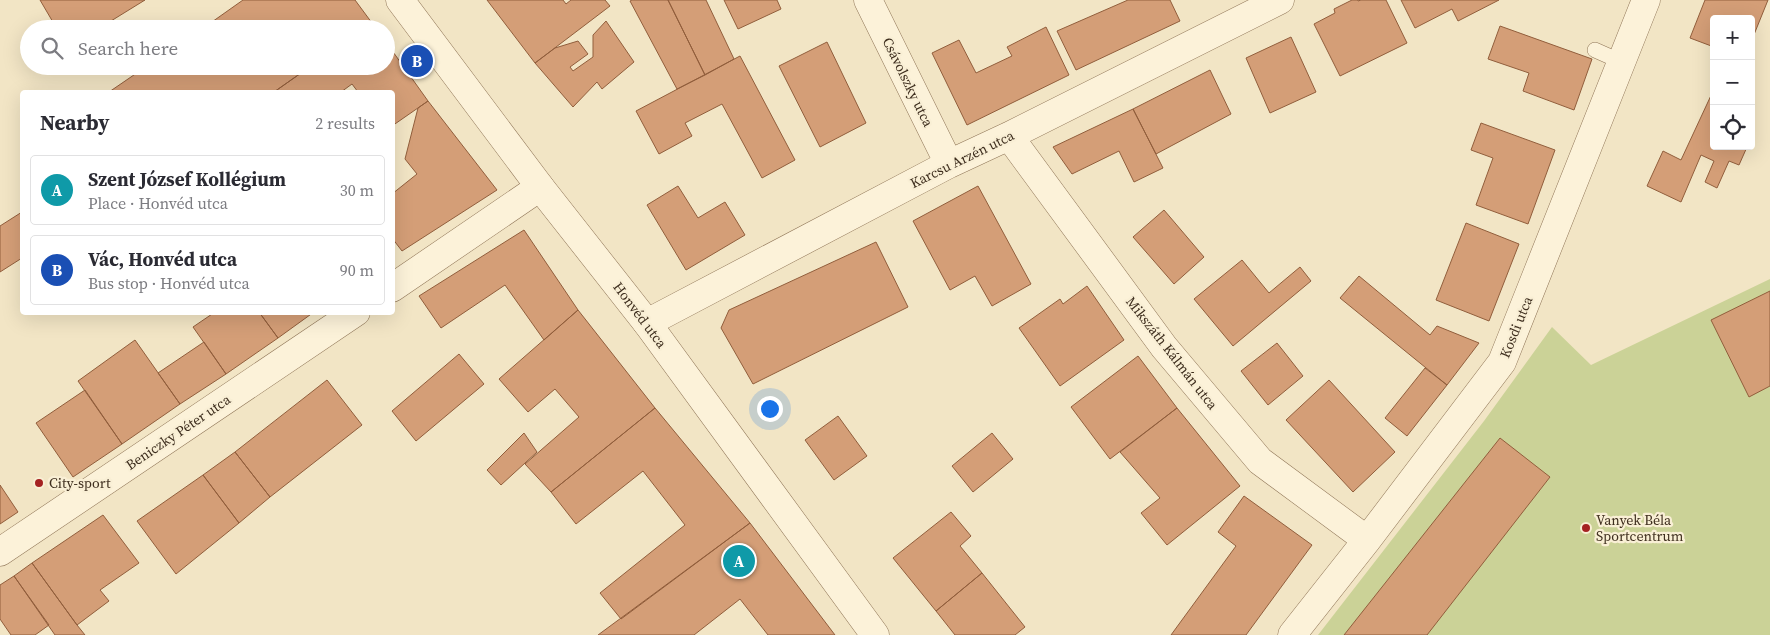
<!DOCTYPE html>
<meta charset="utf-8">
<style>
:root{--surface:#fff;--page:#f2f2f3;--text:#2b2b33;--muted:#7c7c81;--line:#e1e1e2;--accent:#a52222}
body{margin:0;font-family:"Source Serif 4",serif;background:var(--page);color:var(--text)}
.controls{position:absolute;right:15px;top:15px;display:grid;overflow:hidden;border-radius:5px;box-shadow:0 5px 20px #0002}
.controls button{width:45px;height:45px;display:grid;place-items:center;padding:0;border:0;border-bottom:1px solid var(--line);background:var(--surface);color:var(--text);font:25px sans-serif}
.you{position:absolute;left:769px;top:408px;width:18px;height:18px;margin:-12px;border:4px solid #fff;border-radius:50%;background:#1a73e8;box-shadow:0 0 0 8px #1a73e833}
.badge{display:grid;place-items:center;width:32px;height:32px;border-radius:50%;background:var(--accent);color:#fff;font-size:16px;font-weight:700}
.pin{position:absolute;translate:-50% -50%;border:2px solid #fff;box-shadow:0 1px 5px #0006}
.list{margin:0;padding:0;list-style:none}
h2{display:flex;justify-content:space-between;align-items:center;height:65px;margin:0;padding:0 20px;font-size:21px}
h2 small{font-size:16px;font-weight:400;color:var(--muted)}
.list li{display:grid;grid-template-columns:32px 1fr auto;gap:15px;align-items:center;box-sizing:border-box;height:70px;margin:0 10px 10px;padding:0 10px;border:1px solid var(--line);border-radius:5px}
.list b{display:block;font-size:19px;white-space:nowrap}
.list p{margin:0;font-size:16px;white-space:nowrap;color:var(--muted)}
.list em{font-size:16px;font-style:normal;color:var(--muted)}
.icon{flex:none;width:28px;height:28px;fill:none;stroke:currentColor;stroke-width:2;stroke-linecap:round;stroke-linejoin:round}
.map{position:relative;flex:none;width:1770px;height:635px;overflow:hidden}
.search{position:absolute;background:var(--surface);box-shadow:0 5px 20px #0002;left:20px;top:20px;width:375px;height:55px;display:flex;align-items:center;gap:12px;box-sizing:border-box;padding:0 18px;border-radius:28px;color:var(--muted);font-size:19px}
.panel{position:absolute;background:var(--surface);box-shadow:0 5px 20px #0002;left:20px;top:90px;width:375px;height:225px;border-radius:5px}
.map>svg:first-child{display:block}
.green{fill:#cbd297}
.building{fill:#d49e77;stroke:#915e3c}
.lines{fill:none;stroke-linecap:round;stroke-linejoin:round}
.service-casing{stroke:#907658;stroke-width:16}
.minor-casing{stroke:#907658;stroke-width:29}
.tertiary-casing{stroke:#907658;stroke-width:29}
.service{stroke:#fcf2d9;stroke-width:15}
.minor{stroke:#fcf2d9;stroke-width:28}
.tertiary{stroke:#fcf2d9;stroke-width:28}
.poi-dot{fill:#a52222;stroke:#f9efd5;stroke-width:2}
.labels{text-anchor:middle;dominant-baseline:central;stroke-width:4.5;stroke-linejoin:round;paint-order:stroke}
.street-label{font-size:14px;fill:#3e2e1e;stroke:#f9efd5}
.poi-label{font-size:14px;fill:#3e2e1e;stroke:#f9efd5;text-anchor:start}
</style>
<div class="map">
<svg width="1770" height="635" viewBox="0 0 1770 635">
<rect width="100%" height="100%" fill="#f2e5c5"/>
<!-- green -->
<path class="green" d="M1770,279V635H1318L1484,421L1552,327L1591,365Z"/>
<!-- building -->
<path class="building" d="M40,0H145L98,29H57Z
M243,0H355L372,23L363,29H202Z
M487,0H563L566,4L571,0H605L610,6L535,63Z
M632,0H668L705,75L677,89L630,1Z
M668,0H706L734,59L705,75Z
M724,0H777L781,9L738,29Z
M1128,0H1170L1180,21L1076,70L1057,31Z
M1352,0H1358V1L1361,0H1386L1407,43L1340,76L1314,24L1335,13L1334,9Z
M1401,0H1499L1458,21L1452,9L1415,28Z
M1705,0H1768L1751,42V19H1714V47L1690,38Z
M606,21L634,62L602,89L597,82L573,107L535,63L555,48L578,41L588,54L570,67L573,71L593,57V35Z
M1500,26L1592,59L1574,110L1523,91L1529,73L1488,59Z
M1046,27L1069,75L967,125L932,53L959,40L976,73L1012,56L1007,47Z
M1291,37L1316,92L1270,113L1246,58Z
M386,42L428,101L392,126V92H358L352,84L341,92H274L311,66H386Z
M827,42L866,123L820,147L779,66Z
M740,56L795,160L762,178L722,104L685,123L692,136L659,154L636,111Z
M147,66H311L274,92H109Z
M1210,70L1231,114L1156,154L1133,109Z
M1714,89V146L1747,147L1739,165L1729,161L1717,188L1705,182L1714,161L1701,155L1681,202L1647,186L1663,151L1681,160Z
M428,101L497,190L402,251L392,238V194L417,174L405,159L418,108Z
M1133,109L1163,168L1134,182L1119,151L1072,174L1053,147Z
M1481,123L1555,150L1528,224L1476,205L1493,158L1471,150Z
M678,186L698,218L725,202L745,235L686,270L647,205Z
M978,186L1031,284L992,306L975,276L950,290L913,221Z
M1164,210L1204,257L1174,284L1133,237Z
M22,212V258L0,272V226Z
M1466,223L1519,244L1489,321L1436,300Z
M524,230L578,310L544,340L505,285L441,328L419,296Z
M876,242L908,307L753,384L721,328L729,310Z
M1242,260L1269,293L1300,267L1311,281L1233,346L1194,299Z
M1359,276L1430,335L1437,326L1479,343L1447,385L1340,298Z
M1087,286L1124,340L1060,386L1019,328L1060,299L1063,304Z
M1770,291V386L1749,397L1711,320Z
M578,310L655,408L551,492L525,464L579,417L555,389L528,412L499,379Z
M215,312H259L278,338L226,374L193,327Z
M259,312H314L278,338Z
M135,340L180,404L122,444L78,381Z
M204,342L226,374L180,404L158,373Z
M1277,343L1303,376L1268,405L1241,371Z
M459,354L484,384L416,441L392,411Z
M1138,356L1177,408L1110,459L1071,407Z
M1425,368L1447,385L1407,436L1385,418Z
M327,380L362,425L270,497L235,452Z
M1329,380L1395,452L1353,492L1286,420Z
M85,390L122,444L73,477L36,423Z
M655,408L750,523L621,619L600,593L685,525L643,471L576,524L551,492Z
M1177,408L1240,486L1167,545L1141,513L1160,498L1120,452Z
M838,416L867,456L834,480L805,440Z
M524,433L537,452L501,485L487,470Z
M992,433L1013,459L973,492L952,466Z
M1500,438L1550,477L1427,635H1344Z
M235,452L270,497L239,523L203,475Z
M203,475L239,523L176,574L137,521Z
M0,485L18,512L0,524Z
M1244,496L1312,545L1246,635H1171L1236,546L1218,532Z
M951,512L971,536L960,546L982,573L936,611L893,558Z
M103,515L139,563L100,590L109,601L77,625L32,563Z
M750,523L835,635H768L740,599L694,635H598Z
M32,563L77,625L85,635H55L14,576Z
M982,573L1025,627L1015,635H955L936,611Z
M14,576L49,625L35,635H11L0,619V585Z"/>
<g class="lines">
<defs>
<path id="service" d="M1595,50L1622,62"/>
<path id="minor" d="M868,0L949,164
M1009,136L1164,347L1260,461L1367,540
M392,288L540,187
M647,323L949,164L1009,136L1280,0
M0,552L356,312
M1292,635L1367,540L1502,362L1646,0"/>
<path id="tertiary" d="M400,0L540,187L647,323L875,635"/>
</defs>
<!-- service casing -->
<use href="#service" class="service-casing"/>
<!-- minor casing -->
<use href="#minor" class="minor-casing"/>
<!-- tertiary casing -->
<use href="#tertiary" class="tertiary-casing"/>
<!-- service -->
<use href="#service" class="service"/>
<!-- minor -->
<use href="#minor" class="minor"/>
<!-- tertiary -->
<use href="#tertiary" class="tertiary"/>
</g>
<!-- markers -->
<g class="poi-dot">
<circle cx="39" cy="483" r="5"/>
<circle cx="1586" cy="528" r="5"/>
</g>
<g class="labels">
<!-- street labels -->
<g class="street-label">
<text transform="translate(908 82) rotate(64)">Csávolszky utca</text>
<text transform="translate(962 159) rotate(-26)">Karcsu Arzén utca</text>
<text transform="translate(640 315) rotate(53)">Honvéd utca</text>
<text transform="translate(1516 327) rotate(-68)">Kosdi utca</text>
<text transform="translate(1172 353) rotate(52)">Mikszáth Kálmán utca</text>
<text transform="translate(178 432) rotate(-34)">Beniczky Péter utca</text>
</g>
<!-- poi labels -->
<g class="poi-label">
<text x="49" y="483">City-sport</text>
<text x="1596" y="520">Vanyek Béla<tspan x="1596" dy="16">Sportcentrum</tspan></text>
</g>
</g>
</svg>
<div class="controls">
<button>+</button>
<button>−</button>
<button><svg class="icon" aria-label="locate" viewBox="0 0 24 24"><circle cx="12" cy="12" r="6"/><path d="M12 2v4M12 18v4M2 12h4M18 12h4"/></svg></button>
</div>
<div class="you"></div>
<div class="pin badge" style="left:739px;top:561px;background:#0f9aa8">A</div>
<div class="pin badge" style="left:417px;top:61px;background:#1a4fb4">B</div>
<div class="search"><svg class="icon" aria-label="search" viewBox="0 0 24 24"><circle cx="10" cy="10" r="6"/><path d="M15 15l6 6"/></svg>Search here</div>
<section class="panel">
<h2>Nearby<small>2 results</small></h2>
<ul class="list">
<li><span class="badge" style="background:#0f9aa8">A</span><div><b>Szent József Kollégium</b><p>Place · Honvéd utca</p></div><em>30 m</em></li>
<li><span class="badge" style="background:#1a4fb4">B</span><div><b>Vác, Honvéd utca</b><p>Bus stop · Honvéd utca</p></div><em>90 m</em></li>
</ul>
</section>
</div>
